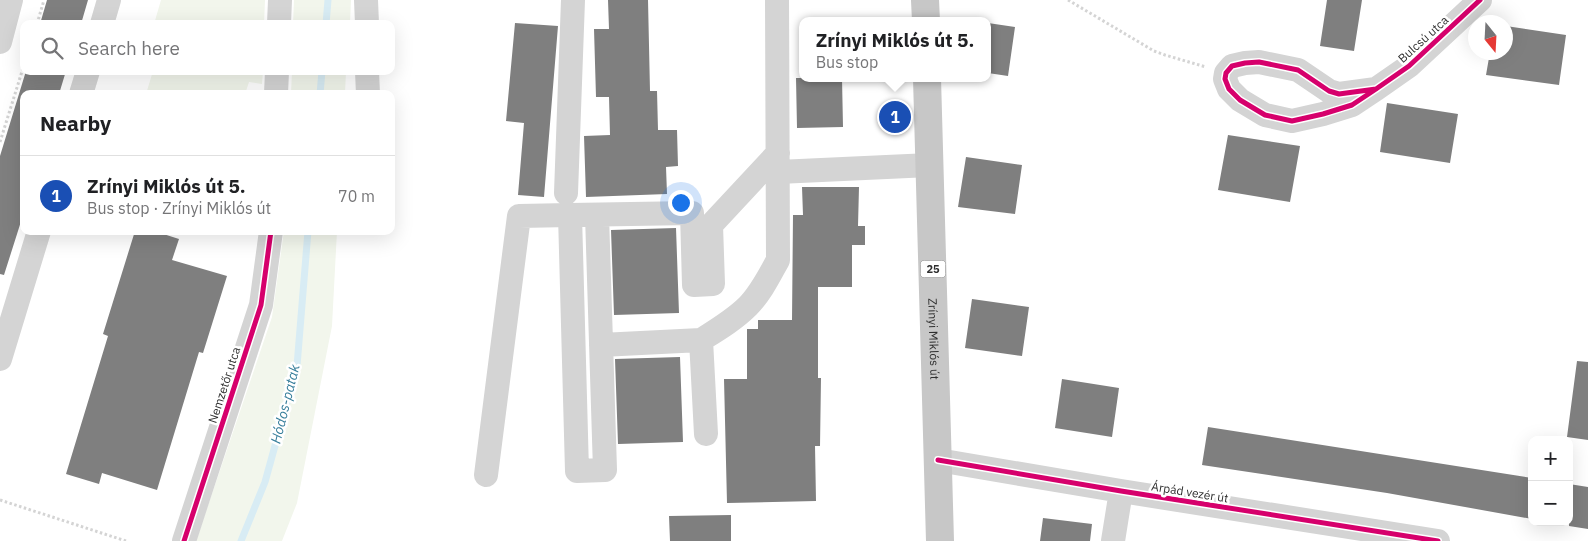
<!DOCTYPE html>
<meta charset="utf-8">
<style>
:root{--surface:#fff;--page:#f2f2f2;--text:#202124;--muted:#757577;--line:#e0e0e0;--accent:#db2777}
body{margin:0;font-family:"IBM Plex Sans",sans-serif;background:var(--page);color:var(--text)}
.controls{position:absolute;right:15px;bottom:15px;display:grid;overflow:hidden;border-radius:10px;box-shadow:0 5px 20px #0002}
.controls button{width:45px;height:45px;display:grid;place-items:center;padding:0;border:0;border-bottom:1px solid var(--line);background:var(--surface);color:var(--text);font:25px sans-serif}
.compass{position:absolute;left:1468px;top:15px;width:45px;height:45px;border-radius:50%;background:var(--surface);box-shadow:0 5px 20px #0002;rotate:162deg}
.you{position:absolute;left:680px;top:202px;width:18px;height:18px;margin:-12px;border:4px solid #fff;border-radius:50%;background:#1a73e8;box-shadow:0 0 0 8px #1a73e833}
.badge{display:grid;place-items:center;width:32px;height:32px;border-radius:50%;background:var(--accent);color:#fff;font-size:16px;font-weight:700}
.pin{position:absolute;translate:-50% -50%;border:2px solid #fff;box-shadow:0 1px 5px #0006}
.popup{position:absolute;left:799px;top:17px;width:192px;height:65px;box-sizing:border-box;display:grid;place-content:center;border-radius:10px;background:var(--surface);filter:drop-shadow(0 1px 4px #0005);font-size:16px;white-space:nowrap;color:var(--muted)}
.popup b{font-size:19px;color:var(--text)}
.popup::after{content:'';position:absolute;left:50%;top:100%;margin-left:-10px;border:10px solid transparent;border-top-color:var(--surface)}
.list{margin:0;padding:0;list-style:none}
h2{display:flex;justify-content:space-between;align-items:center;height:65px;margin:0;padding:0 20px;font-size:21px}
h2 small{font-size:16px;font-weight:400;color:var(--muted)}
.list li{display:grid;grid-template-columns:32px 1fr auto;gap:15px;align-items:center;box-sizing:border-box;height:80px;padding:0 20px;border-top:1px solid var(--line)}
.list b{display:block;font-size:19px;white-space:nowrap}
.list p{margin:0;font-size:16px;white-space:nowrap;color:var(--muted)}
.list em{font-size:16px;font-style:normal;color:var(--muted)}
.icon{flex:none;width:28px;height:28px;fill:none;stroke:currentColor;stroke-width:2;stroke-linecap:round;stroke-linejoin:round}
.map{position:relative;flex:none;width:1588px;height:541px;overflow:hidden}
.search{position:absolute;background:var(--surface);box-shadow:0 5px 20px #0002;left:20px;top:20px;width:375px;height:55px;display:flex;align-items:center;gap:12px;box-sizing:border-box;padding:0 18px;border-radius:10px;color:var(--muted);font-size:19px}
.panel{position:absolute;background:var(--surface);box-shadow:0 5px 20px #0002;left:20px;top:90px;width:375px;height:145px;border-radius:10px}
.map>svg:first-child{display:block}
.green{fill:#f2f6ec}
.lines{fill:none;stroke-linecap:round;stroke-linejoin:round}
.stream{stroke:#d8ecf4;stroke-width:7}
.building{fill:#7f7f7f}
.path{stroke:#d4d4d4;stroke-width:3;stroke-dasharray:2.5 2.5;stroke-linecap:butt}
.minor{stroke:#d4d4d4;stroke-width:24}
.major{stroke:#c7c7c7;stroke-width:28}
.cycleway-casing{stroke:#fff;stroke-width:8}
.cycleway{stroke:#d6006c;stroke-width:5}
.labels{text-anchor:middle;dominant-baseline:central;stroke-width:5;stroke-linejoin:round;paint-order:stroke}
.shield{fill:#fff;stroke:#6d6d6d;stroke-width:1}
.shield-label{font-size:11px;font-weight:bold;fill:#2f2f2f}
.street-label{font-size:12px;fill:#2f2f2f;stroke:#fff}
.water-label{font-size:14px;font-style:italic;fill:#357d9a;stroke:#fff}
</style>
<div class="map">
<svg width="1588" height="541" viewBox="0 0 1588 541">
<rect width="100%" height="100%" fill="#fff"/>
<!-- green -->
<path class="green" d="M161,0H265L264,24H154Z
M294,0H351L350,24H293Z
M153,71H263L262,84L249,82L245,94H146Z
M292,71H346L345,94H291Z
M284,231H337L332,326L297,503L282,541H196L272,317Z"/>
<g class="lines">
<!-- stream -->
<path class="stream" d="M326,24L328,0
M320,94L322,71
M241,541L265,482L297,366L308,231"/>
</g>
<!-- building -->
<path class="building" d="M47,0H88L81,24H40Z
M608,0H648L650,91H657L658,130H677L678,166L666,167L667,194L586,197L584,136L610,135L609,97H596L594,29H609Z
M1327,0H1362L1354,51L1320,46Z
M515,23L558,26L544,197L518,195L524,123L506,121Z
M988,23L1015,27L1008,76L988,73Z
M1506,26L1566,35L1559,85L1486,75L1490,52H1506Z
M26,71H66L59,94H24V212L4,275L0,274V156Z
M796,78H842L843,127L797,128Z
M1387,103L1458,114L1450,163L1380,152Z
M1228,135L1300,146L1290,202L1218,190Z
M966,157L1022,165L1015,214L958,207Z
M802,187H859L858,226H865V245H852V287H818V378H821L820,446H815L816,501L727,503L724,379H747V329H758V320H792L793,215H803Z
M676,228L679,313L614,315L611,230Z
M135,231H154L179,239L172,260L227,276L203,353L199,352L157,490L102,473L99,484L66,474L108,336L103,334Z
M972,299L1029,307L1022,356L965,348Z
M680,357L683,442L618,444L615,359Z
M1577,361L1588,362V440L1567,437Z
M1062,379L1119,388L1112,437L1055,428Z
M1208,427L1532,478V519L1387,493L1202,465Z
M1569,484L1588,487V529L1569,526Z
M731,515V541H670L669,516Z
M1043,518L1092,524L1090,541H1040Z"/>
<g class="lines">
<!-- path -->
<path class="path" d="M1068,0L1154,51L1165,55L1206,67
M37,24L44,0
M0,142L24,65
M0,500L126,541"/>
<!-- minor -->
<path class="minor" d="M366,0L367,24
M102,24L109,0
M279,24L280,0
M0,42L11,0
M367,71L368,94
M1376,89L1339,94L1329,91L1298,70L1259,62L1245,63L1232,66L1226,73L1225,79L1229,89L1240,100L1265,115L1292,121L1323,114L1352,105L1376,89L1409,66L1480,0
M81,94L88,71
M276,94L277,71
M778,172L930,165
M566,193L573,0
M597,215L605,470L577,471L570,215L692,213L694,285L713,284L711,225L778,153
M601,345L701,340
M0,359L39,231
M706,434L701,340C717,330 734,320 748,306C761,293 769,276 778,260L777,0
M938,460L1121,491L1438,541
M486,475L519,216L570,215
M184,541L261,305L271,231
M1113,541L1121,491"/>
<!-- major -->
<g class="major">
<path d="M925,0L926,21"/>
<path id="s1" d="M927,78L940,541"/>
</g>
<defs>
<path id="cycleway" d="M1376,89L1339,94L1329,91L1298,70L1259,62L1245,63L1232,66L1226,73L1225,79L1229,89L1240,100L1265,115L1292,121L1323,114L1352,105L1376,89L1409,66L1480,0
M938,460L1121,491L1438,541
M184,541L261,305L271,231"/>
</defs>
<!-- cycleway casing -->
<use href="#cycleway" class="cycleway-casing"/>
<!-- cycleway -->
<use href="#cycleway" class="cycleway"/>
</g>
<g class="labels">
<!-- shield labels -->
<rect class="shield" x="920.5" y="260.5" width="25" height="17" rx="4"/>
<g class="shield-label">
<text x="933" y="269">25</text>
</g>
<!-- street labels -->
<g class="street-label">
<text transform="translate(1423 39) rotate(-42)">Bulcsú utca</text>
<text stroke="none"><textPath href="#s1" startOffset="261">Zrínyi Miklós út</textPath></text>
<text transform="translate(224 385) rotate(-72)">Nemzetőr utca</text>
<text transform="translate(1190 492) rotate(9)">Árpád vezér út</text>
</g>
<!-- water labels -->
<g class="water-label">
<text transform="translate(285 404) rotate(-76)">Hódos-patak</text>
</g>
</g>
</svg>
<div class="controls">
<button>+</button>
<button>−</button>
</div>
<svg class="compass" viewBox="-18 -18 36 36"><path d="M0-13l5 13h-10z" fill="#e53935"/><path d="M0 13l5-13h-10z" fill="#757577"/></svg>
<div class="you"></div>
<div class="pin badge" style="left:895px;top:117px;background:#1a4fb4">1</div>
<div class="popup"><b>Zrínyi Miklós út 5.</b>Bus stop</div>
<div class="search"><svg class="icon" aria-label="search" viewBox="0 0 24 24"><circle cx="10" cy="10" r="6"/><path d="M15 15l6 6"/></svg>Search here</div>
<section class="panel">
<h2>Nearby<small></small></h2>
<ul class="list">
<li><span class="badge" style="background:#1a4fb4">1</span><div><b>Zrínyi Miklós út 5.</b><p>Bus stop · Zrínyi Miklós út</p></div><em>70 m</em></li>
</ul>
</section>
</div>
